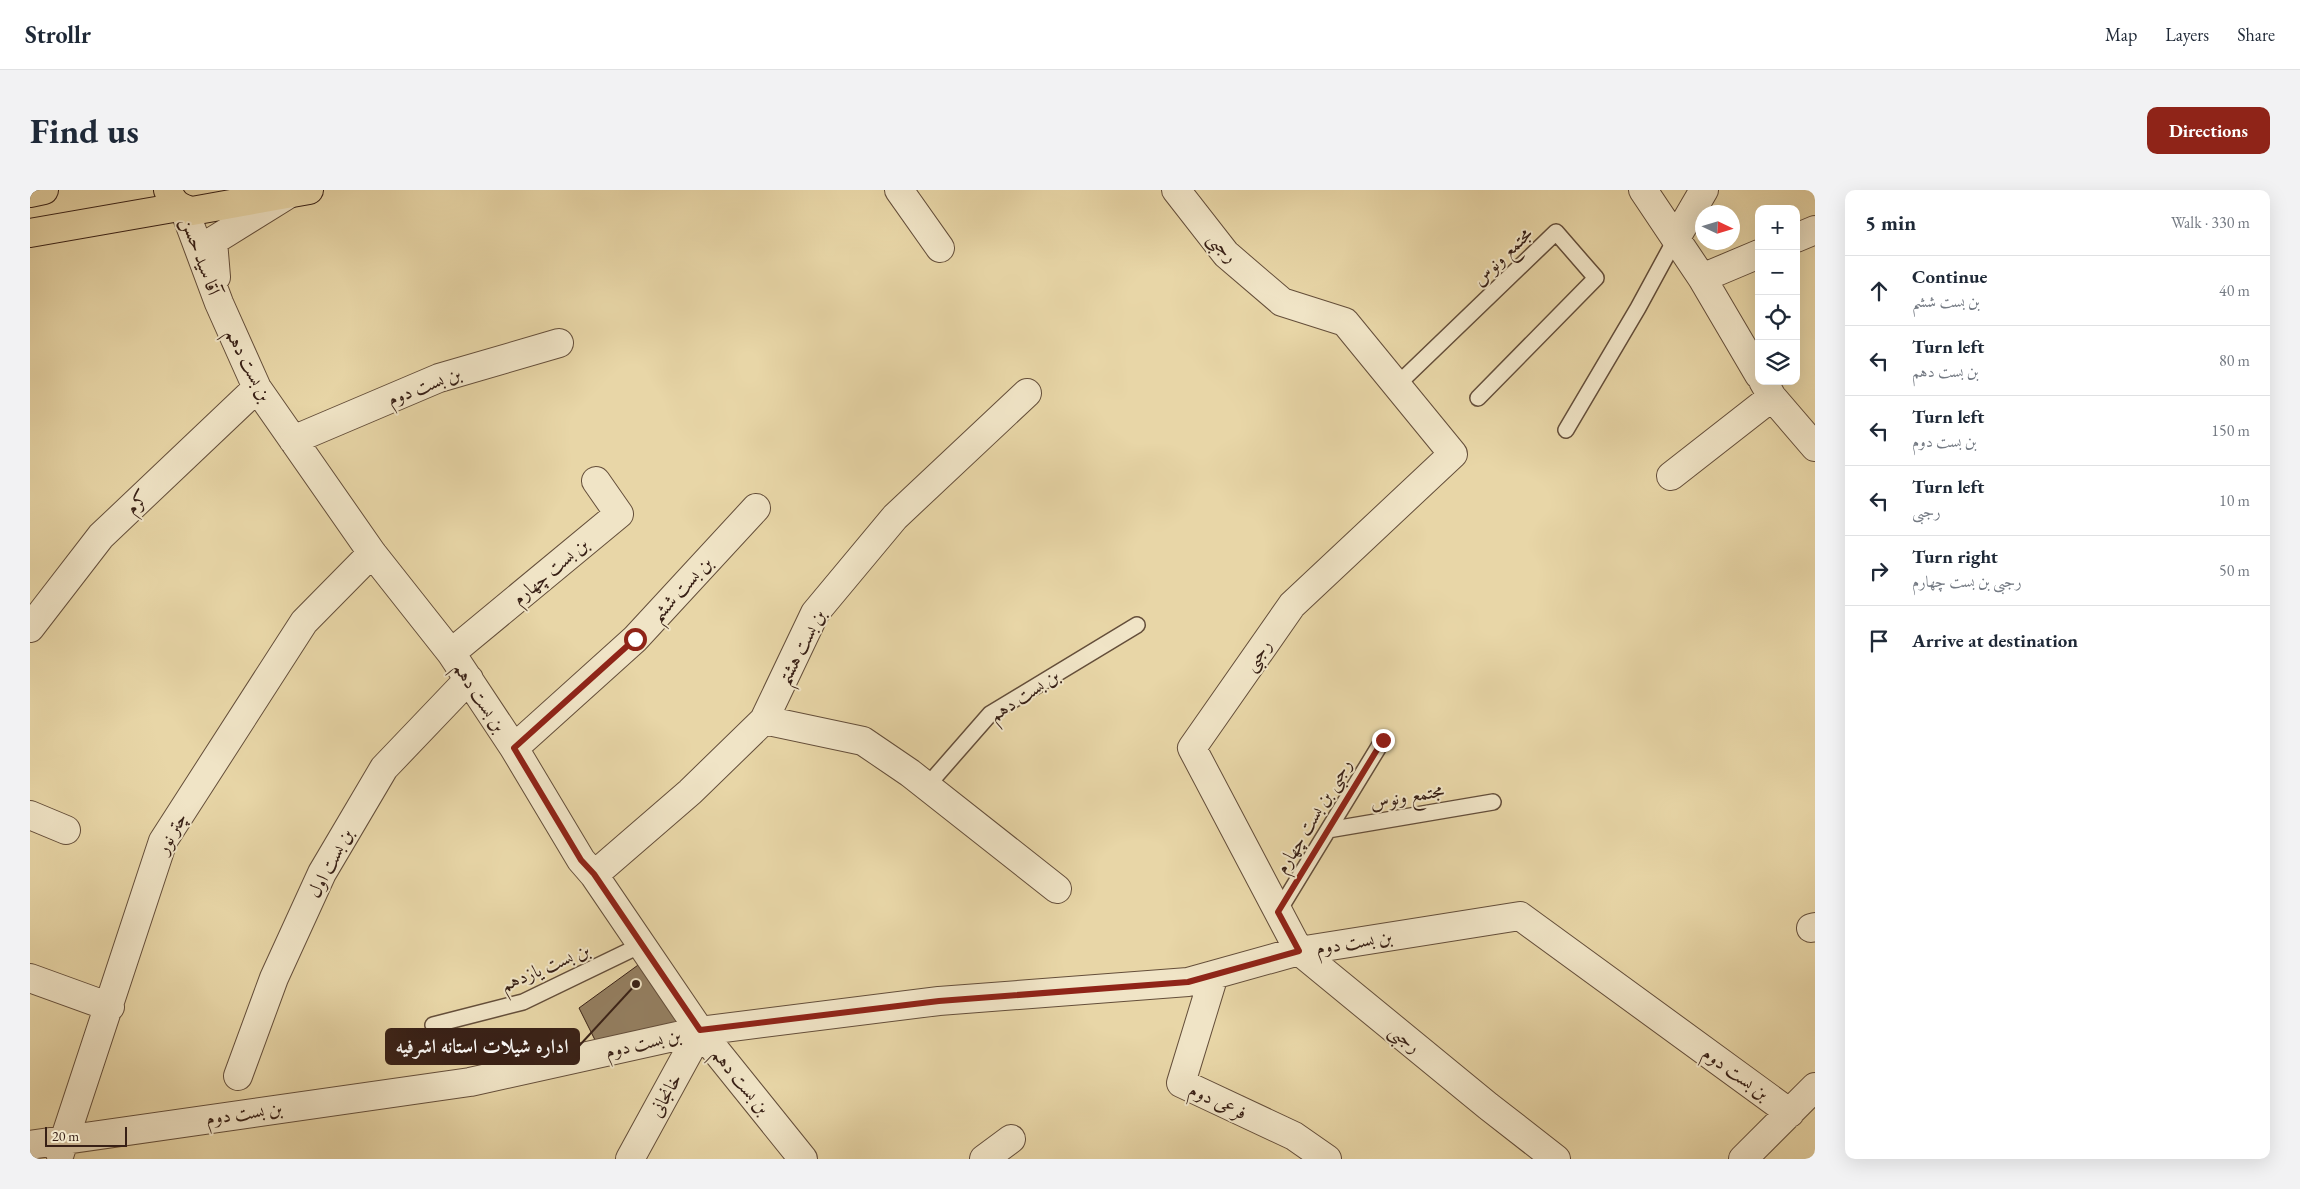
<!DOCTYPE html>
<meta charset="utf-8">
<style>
:root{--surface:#fff;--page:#f2f2f3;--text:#1f2937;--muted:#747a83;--line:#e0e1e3;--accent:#8f2418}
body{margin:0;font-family:"EB Garamond",Amiri,serif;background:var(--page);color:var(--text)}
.controls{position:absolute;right:15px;top:15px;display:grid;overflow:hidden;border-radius:10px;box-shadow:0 5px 20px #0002}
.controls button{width:45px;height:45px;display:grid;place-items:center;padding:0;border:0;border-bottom:1px solid var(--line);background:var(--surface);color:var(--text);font:25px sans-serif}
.compass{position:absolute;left:1665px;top:15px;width:45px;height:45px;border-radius:50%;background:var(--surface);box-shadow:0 5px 20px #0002;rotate:94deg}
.scale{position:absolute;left:15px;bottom:12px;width:82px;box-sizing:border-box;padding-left:5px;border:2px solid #382016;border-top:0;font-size:14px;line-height:18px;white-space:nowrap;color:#382016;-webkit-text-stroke:4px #f0e4c6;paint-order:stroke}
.stop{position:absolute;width:15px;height:15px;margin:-11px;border:4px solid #8f2418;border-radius:50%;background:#fff}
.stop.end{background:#8f2418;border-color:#fff;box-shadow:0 1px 5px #0008}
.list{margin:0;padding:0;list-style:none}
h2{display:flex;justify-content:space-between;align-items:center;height:65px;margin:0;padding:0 20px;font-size:21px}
h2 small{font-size:16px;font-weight:400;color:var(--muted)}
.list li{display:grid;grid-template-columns:32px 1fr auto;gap:15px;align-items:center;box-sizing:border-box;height:70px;padding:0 20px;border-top:1px solid var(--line)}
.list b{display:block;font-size:19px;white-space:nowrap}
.list p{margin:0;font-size:16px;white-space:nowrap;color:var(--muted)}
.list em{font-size:16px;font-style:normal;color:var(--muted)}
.icon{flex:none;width:28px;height:28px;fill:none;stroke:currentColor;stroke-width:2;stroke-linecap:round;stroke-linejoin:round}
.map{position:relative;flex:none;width:1785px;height:969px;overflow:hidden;border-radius:10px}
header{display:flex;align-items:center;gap:30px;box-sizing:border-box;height:70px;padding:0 25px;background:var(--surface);border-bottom:1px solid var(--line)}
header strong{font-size:24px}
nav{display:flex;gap:28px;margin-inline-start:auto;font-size:18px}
.intro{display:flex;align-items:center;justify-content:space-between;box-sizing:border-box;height:120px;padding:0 30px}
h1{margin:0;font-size:35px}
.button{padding:12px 22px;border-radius:10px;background:var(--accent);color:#fff;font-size:18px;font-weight:700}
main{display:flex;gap:30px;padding:0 30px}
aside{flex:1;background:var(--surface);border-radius:10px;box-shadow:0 5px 20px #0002}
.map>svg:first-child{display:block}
.building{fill:#947f61;stroke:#382016}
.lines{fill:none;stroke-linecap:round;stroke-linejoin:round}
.service-casing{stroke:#644e3a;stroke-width:18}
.minor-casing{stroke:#644e3a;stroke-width:30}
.primary-casing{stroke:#382016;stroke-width:30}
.service{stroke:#f0e4c6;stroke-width:15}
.minor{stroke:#f0e4c6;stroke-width:28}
.primary{stroke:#e8d6a7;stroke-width:28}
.route{stroke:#8f2418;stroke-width:6}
.labels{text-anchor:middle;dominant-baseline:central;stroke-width:4;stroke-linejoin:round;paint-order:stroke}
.street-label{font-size:19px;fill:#382016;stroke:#f0e4c6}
.leader{fill:none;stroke:#382016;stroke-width:2}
.callout-dot{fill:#382016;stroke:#f0e4c6;stroke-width:2}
.callout{fill:#382016;stroke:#382016;stroke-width:2}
.callout-label{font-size:20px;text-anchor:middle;font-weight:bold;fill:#fff}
</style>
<header>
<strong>Strollr</strong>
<nav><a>Map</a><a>Layers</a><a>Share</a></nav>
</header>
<div class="intro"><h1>Find us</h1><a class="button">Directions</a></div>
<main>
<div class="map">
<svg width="1785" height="969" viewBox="0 0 1785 969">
<rect width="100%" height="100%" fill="#e8d6a7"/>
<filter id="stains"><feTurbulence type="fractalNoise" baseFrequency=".004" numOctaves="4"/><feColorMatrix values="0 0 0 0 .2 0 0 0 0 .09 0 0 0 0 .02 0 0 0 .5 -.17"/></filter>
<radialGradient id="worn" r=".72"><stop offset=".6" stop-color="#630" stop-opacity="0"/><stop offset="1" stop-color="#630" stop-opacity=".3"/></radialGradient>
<!-- building -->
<path class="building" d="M615,770L661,843L572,864L549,818Z"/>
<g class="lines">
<defs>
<path id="service" d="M1367,195L1526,42L1566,88L1448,208
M1536,240L1608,118L1646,48
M897,596L960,524L1107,435
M1298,640L1463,612
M1248,722L1353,550
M403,835L493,812L611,755"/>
<path id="minor" d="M869,0L910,58
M1146,0L1196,64L1252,112L1315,132L1423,264L1262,415L1162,558L1269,761L1458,916L1526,969
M1613,0L1672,88L1729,185
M154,19L189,113L227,198L342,363L421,463L484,558L551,670L564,685L670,841L773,969
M1646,48L1674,0
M1766,48L1785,40
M186,87L183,51L257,5
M1672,88L1729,64
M1733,191L1742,207L1785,257
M263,250L409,188L529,153
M1641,286L1742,207
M0,438L71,346L227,198
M421,463L589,324L566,291
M734,530L833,551L880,583L1027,699
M484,558L605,449L726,318
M0,625L36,640
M564,685L660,602L734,530L785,423L865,327L997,203
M1781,738L1785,737
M1184,785L1151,893L1264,946L1297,969
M0,788L80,817
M208,886L244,788L292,683L354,578L439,489
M0,955L440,892L670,841L909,811L1158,792L1269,761L1490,726L1760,923
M30,963L133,651L274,432L342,363
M600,969L670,841
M954,969L981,949
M1713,969L1785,897"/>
<path id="primary" d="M138,0C142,13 149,18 162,21L279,0
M0,3L14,0
M0,43L149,17"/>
</defs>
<!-- service casing -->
<use href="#service" class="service-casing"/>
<!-- minor casing -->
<use href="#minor" class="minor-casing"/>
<!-- primary casing -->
<use href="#primary" class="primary-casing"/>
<!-- service -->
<use href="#service" class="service"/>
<!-- minor -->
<use href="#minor" class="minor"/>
<!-- primary -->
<use href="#primary" class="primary"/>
</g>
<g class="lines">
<!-- route -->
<path class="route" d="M605,449L484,558L551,670L564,684L670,840L909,811L1158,792L1269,761L1248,722L1353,550"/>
</g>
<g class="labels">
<!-- street labels -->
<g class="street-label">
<text transform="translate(1193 57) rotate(48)">رجبی</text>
<text transform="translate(171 66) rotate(70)">آقا سید حسن</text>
<text transform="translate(1472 66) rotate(-44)">مجتمع ونوس</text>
<text transform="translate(219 175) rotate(63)">بن بست دهم</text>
<text transform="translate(394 196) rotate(-21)">بن بست دوم</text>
<text transform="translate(107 312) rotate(-44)">کرم</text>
<text transform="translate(520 381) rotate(-40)">بن بست چهارم</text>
<text transform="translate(651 399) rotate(-47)">بن بست ششم</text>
<text transform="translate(771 457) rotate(-62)">بن بست هشتم</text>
<text transform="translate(1227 465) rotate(-55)">رجبی</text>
<text transform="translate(994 505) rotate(-33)">بن بست دهم</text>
<text transform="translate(450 507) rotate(57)">بن بست دهم</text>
<text transform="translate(1377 606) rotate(-10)">مجتمع ونوس</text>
<text transform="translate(1283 626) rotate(-59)">رجبی بن بست چهارم</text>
<text transform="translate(141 643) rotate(-62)">چتر نور</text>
<text transform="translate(300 673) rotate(-62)">بن بست اول</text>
<text transform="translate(1324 752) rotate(-9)">بن بست دوم</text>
<text transform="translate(515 777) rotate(-23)">بن بست یازدهم</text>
<text transform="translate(1375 848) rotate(39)">رجبی</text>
<text transform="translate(613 853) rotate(-13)">بن بست دوم</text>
<text transform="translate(1706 883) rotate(36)">بن بست دوم</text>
<text transform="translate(711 891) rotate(51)">بن بست دهم</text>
<text transform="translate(635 905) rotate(-61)">خانجانی</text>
<text transform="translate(1188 911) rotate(25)">فرعی دوم</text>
<text transform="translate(214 923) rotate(-8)">بن بست دوم</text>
</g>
</g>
<!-- callouts -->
<path class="leader" d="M606 794L549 856"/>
<circle class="callout-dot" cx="606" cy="794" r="5"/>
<rect class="callout" x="356" y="839" width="193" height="35" rx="5"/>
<g class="callout-label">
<text x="452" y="863">اداره شیلات استانه اشرفیه</text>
</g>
<rect width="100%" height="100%" filter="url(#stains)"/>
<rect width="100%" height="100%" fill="url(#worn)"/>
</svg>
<div class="controls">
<button>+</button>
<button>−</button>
<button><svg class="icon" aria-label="locate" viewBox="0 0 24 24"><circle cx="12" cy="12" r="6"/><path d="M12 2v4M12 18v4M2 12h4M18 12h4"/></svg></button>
<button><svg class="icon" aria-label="layers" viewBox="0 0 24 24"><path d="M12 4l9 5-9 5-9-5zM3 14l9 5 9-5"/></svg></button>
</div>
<svg class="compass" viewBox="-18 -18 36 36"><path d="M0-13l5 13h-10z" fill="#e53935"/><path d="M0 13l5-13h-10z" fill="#747a83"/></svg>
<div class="scale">20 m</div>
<div class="stop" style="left:605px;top:449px"></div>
<div class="stop end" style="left:1353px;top:550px"></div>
</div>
<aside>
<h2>5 min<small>Walk · 330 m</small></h2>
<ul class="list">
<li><svg class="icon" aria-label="ahead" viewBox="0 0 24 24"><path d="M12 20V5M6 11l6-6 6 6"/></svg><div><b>Continue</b><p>بن بست ششم</p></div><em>40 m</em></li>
<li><svg class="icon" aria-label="left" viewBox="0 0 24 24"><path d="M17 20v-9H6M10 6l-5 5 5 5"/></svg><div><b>Turn left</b><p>بن بست دهم</p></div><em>80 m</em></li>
<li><svg class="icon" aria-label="left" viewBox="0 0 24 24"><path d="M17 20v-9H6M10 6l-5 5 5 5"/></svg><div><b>Turn left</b><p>بن بست دوم</p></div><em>150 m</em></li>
<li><svg class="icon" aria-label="left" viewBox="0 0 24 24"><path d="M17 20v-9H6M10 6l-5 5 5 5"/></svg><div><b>Turn left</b><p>رجبی</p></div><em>10 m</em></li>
<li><svg class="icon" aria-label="right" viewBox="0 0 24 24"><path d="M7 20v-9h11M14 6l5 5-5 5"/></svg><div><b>Turn right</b><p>رجبی بن بست چهارم</p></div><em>50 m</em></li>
<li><svg class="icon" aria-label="arrive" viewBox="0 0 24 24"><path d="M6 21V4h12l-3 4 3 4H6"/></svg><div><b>Arrive at destination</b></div></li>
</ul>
</aside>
</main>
